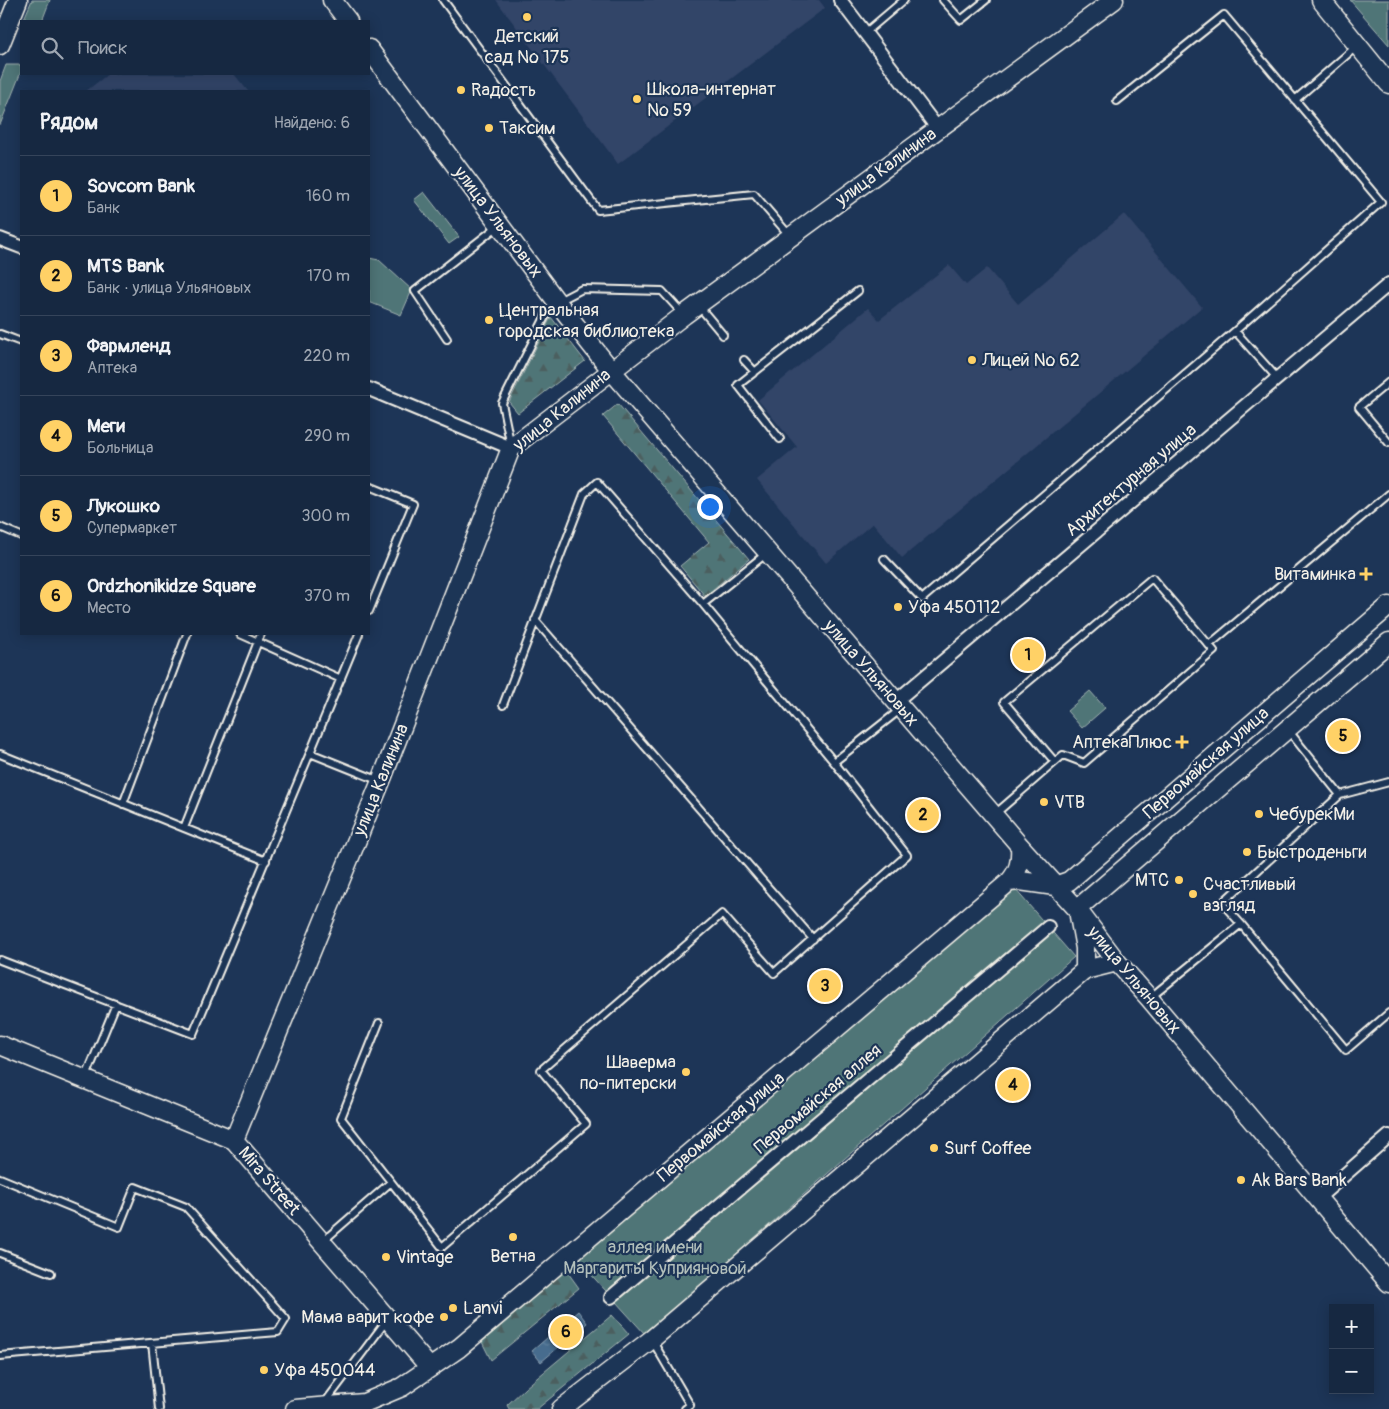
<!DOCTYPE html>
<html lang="ru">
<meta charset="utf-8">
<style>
:root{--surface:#162841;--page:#23344c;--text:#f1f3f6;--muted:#9ea6b1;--line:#35445a;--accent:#ffd166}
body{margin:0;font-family:Pangolin,sans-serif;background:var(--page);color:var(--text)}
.controls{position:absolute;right:15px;bottom:15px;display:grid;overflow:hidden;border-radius:0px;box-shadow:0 2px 12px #0003}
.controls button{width:45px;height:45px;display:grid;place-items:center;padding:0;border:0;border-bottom:1px solid var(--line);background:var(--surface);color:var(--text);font:25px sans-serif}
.you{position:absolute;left:709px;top:506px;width:18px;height:18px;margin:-12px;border:4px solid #fff;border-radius:50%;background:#1a73e8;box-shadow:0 0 0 8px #1a73e833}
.badge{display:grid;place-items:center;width:32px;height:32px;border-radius:50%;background:var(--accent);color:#111;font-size:16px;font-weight:700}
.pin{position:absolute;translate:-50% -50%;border:2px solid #fff;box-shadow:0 1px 5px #0006}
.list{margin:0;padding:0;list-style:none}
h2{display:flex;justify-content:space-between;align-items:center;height:65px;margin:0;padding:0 20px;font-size:21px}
h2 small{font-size:16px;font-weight:400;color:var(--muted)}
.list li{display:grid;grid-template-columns:32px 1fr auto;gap:15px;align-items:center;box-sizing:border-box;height:80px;padding:0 20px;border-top:1px solid var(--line)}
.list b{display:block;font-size:19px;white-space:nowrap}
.list p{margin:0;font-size:16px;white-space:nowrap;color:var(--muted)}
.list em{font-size:16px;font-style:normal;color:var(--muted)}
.icon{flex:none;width:28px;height:28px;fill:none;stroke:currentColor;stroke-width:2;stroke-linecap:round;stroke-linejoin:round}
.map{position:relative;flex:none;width:1389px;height:1409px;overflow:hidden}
.search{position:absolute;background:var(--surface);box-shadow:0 2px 12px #0003;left:20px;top:20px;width:350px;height:55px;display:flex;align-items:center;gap:12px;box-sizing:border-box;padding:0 18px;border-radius:0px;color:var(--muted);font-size:19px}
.panel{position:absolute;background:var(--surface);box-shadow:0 2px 12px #0003;left:20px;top:90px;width:350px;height:545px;border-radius:0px}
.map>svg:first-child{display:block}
.built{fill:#324467}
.green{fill:#507577;stroke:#a2b3b0}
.forest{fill:url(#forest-firs);stroke:#a2b3b0}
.water{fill:url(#water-ripples);stroke:#8ca1b2}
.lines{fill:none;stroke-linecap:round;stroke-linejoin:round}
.lane-casing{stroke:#f4f1e8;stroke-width:10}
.street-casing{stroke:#f4f1e8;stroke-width:16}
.secondary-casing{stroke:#f4f1e8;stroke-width:21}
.lane{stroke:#1d3557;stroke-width:6}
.street{stroke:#1d3557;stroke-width:12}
.secondary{stroke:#1d3557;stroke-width:18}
.poi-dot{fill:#ffd166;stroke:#1d3557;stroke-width:2}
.labels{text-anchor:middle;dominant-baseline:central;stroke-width:4.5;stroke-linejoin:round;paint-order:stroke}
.poi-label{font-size:18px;fill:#f4f1e8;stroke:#1d3557;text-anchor:start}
.street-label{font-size:18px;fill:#f4f1e8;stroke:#1d3557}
.park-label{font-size:18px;fill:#b2bfbb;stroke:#1d3557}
</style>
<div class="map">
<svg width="1389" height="1409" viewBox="0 0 1389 1409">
<defs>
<pattern id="forest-firs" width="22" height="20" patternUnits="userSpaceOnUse" patternTransform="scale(1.25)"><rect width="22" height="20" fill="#507577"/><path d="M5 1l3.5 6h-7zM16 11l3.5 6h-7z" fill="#4c5e5e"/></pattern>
<pattern id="water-ripples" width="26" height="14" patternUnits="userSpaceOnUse" patternTransform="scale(1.25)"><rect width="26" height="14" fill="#466c8e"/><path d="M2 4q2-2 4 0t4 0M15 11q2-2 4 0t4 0" fill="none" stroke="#61819e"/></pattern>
</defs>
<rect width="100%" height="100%" fill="#1d3557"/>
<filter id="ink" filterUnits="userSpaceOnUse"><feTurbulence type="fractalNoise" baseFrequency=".02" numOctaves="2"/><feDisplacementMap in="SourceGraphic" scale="10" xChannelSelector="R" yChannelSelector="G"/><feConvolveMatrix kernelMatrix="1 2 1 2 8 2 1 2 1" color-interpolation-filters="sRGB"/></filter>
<g filter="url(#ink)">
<!-- built -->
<path class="built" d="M496,0H819L825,8L618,164Z
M108,74H234L248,91H86Z
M1124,214L1202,307L902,558L873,523L826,563L757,480L797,447L758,400L868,308L879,320L949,265L966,285L987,268L1018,304Z"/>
<!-- green -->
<path class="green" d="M32,0H50L42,21H23Z
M1350,0H1389V45Z
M6,65H21V72L0,125V81Z
M424,192L459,237L449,244L414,200Z
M369,258L379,260L412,290L401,315L369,302Z
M1090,691L1105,708L1082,728L1067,711Z
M1015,889L1074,957L645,1334L576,1258Z"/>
<!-- forest -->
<path class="forest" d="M551,317L585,361L518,413L509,402Z
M618,404L749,559L705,596L680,566L709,542L603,416Z
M566,1270L579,1288L491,1360L482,1342Z
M612,1315L629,1334L537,1409H509L507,1405L525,1388Z"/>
<!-- water -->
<path class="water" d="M578,1311L587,1323L541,1362L532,1351Z"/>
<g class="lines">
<defs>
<path id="lane" d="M443,0L598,210L754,194L790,236
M943,0L961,20L986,0
M865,33L904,0
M1295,100L1357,46
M698,305L723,335
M1235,331L1278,379
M0,334L21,342
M447,339L415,291L498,226
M744,360L755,372
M1389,382L1359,407L1389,443
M780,439L738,385L858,291
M511,447L502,403L547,313L557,302L582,289L662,291L683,314
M369,486L413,504L369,611
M0,527L21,536
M767,553L703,604L834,762L901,709
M884,559L922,599L1235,331L1381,202L1224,15L1117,101
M535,620L813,939
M240,634L341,679
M1209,645L1389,494
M503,705L584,494L597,482L703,604
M310,753L359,634
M0,754L266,861
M1340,795L1389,782
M123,804L187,634
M995,814L1055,762L1004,702L1152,578L1214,651L1084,763L1063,755L1055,762
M184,828L261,634
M1241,924L1346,1050L1389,1013
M0,960L193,1034L310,753L380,781
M1151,997L1241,924L1222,903L1340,795L1288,730
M379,1023L341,1118L442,1247L586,1124L541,1070L722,914L774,973L907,855L834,762
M86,1077L116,1004
M0,1178L119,1227L135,1187L186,1207L286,1319L278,1332L0,1356
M322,1242L391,1182
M0,1253L51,1273
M652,1340L690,1405L685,1409
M152,1343L159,1409
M324,1404L387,1320"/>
<path id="street" d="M840,0L938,129
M0,239L21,247
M369,389L511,448
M896,701L1389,284
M1318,1198L1389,1136
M611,1297L1048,927"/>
<path id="secondary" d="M332,0L348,21
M1321,0L1389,84
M0,45L18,0
M369,49L557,302L611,370L1020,846L1077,909L1117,962L1149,998L1389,1283
M1009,882L1020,881L1055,886L1069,881L1389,606
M1077,909L1389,642
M1079,916L1085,948V970
M0,1045L234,1140L430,1368
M234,1140L381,781L511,448L684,315L1114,0
M295,1409L364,1403L402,1387L459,1348L1009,882C1019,871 1021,861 1020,846
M561,1409L652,1339L1085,970L1117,962"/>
</defs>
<!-- lane casing -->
<use href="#lane" class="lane-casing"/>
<!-- street casing -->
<use href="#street" class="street-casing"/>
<!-- secondary casing -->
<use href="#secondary" class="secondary-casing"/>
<!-- lane -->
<use href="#lane" class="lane"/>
<!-- street -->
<use href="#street" class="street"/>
<!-- secondary -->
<use href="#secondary" class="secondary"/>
</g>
</g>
<!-- markers -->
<g class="poi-dot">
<circle cx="527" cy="17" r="5"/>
<circle cx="461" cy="90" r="5"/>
<circle cx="637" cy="99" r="5"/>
<circle cx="489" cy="128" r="5"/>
<circle cx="489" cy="320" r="5"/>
<circle cx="972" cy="360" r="5"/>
<path d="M1363.5 566.5h5v5h5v5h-5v5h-5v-5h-5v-5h5z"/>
<circle cx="898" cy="607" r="5"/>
<path d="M1179.5 734.5h5v5h5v5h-5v5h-5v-5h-5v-5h5z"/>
<circle cx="1044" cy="802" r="5"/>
<circle cx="1259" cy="814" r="5"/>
<circle cx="1247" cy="852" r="5"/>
<circle cx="1179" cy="880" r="5"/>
<circle cx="1193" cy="894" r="5"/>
<circle cx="686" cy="1072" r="5"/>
<circle cx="934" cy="1148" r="5"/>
<circle cx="1241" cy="1180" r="5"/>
<circle cx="513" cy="1237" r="5"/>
<circle cx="386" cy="1257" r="5"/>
<circle cx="453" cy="1308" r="5"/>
<circle cx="444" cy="1317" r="5"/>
<circle cx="264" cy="1370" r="5"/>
</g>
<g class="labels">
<!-- poi labels -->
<g class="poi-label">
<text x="527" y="36" text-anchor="middle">Детский<tspan x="527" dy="21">сад № 175</tspan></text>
<text x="647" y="89">Школа-интернат<tspan x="647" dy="21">№ 59</tspan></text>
<text x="471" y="90">Rадость</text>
<text x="499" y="128">Таксим</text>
<text x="499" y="310">Центральная<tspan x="499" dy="21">городская библиотека</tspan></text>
<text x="982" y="360">Лицей № 62</text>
<text x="1356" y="574" text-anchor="end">Витаминка</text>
<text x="908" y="607">Уфа 450112</text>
<text x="1172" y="742" text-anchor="end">АптекаПлюс</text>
<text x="1054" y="802">VTB</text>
<text x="1269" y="814">ЧебурекМи</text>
<text x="1257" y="852">Быстроденьги</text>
<text x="1169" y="880" text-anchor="end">МТС</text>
<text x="1203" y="884">Счастливый<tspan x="1203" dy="21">взгляд</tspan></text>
<text x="676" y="1062" text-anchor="end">Шаверма<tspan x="676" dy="21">по-питерски</tspan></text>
<text x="944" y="1148">Surf Coffee</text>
<text x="1251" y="1180">Ak Bars Bank</text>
<text x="513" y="1256" text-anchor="middle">Ветна</text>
<text x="396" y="1257">Vintage</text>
<text x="463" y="1308">Lanvi</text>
<text x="434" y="1317" text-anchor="end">Мама варит кофе</text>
<text x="274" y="1370">Уфа 450044</text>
</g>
<!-- street labels -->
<g class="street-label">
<text transform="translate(886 167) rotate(-36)">улица Калинина</text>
<text transform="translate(498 222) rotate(53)">улица Ульяновых</text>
<text transform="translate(562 410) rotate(-39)">улица Калинина</text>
<text transform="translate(1131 480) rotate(-40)">Архитектурная улица</text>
<text transform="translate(871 673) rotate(49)">улица Ульяновых</text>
<text transform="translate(1206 763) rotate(-41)">Первомайская улица</text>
<text transform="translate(381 780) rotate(-68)">улица Калинина</text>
<text transform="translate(1134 980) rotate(50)">улица Ульяновых</text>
<text transform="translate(818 1099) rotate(-40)">Первомайская аллея</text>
<text transform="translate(721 1127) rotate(-40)">Первомайская улица</text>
<text transform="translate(269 1181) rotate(49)">Mira Street</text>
</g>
<!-- park labels -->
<g class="park-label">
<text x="655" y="1247">аллея имени<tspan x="655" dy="21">Маргариты Куприяновой</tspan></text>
</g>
</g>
</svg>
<div class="controls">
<button>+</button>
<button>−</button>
</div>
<div class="you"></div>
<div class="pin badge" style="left:1028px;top:655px">1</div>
<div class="pin badge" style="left:923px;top:815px">2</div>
<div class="pin badge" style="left:825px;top:986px">3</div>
<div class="pin badge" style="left:1013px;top:1085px">4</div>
<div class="pin badge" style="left:1343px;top:736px">5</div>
<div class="pin badge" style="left:566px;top:1332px">6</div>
<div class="search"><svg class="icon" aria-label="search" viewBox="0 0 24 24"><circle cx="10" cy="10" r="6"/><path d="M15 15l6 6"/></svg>Поиск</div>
<section class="panel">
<h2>Рядом<small>Найдено: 6</small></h2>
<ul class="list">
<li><span class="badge">1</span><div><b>Sovcom Bank</b><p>Банк</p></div><em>160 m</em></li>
<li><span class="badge">2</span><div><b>MTS Bank</b><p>Банк · улица Ульяновых</p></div><em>170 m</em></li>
<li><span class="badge">3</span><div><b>Фармленд</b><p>Аптека</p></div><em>220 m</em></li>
<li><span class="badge">4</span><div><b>Меги</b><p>Больница</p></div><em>290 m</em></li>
<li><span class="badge">5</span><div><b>Лукошко</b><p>Супермаркет</p></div><em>300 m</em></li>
<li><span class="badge">6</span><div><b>Ordzhonikidze Square</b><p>Место</p></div><em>370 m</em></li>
</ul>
</section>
</div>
